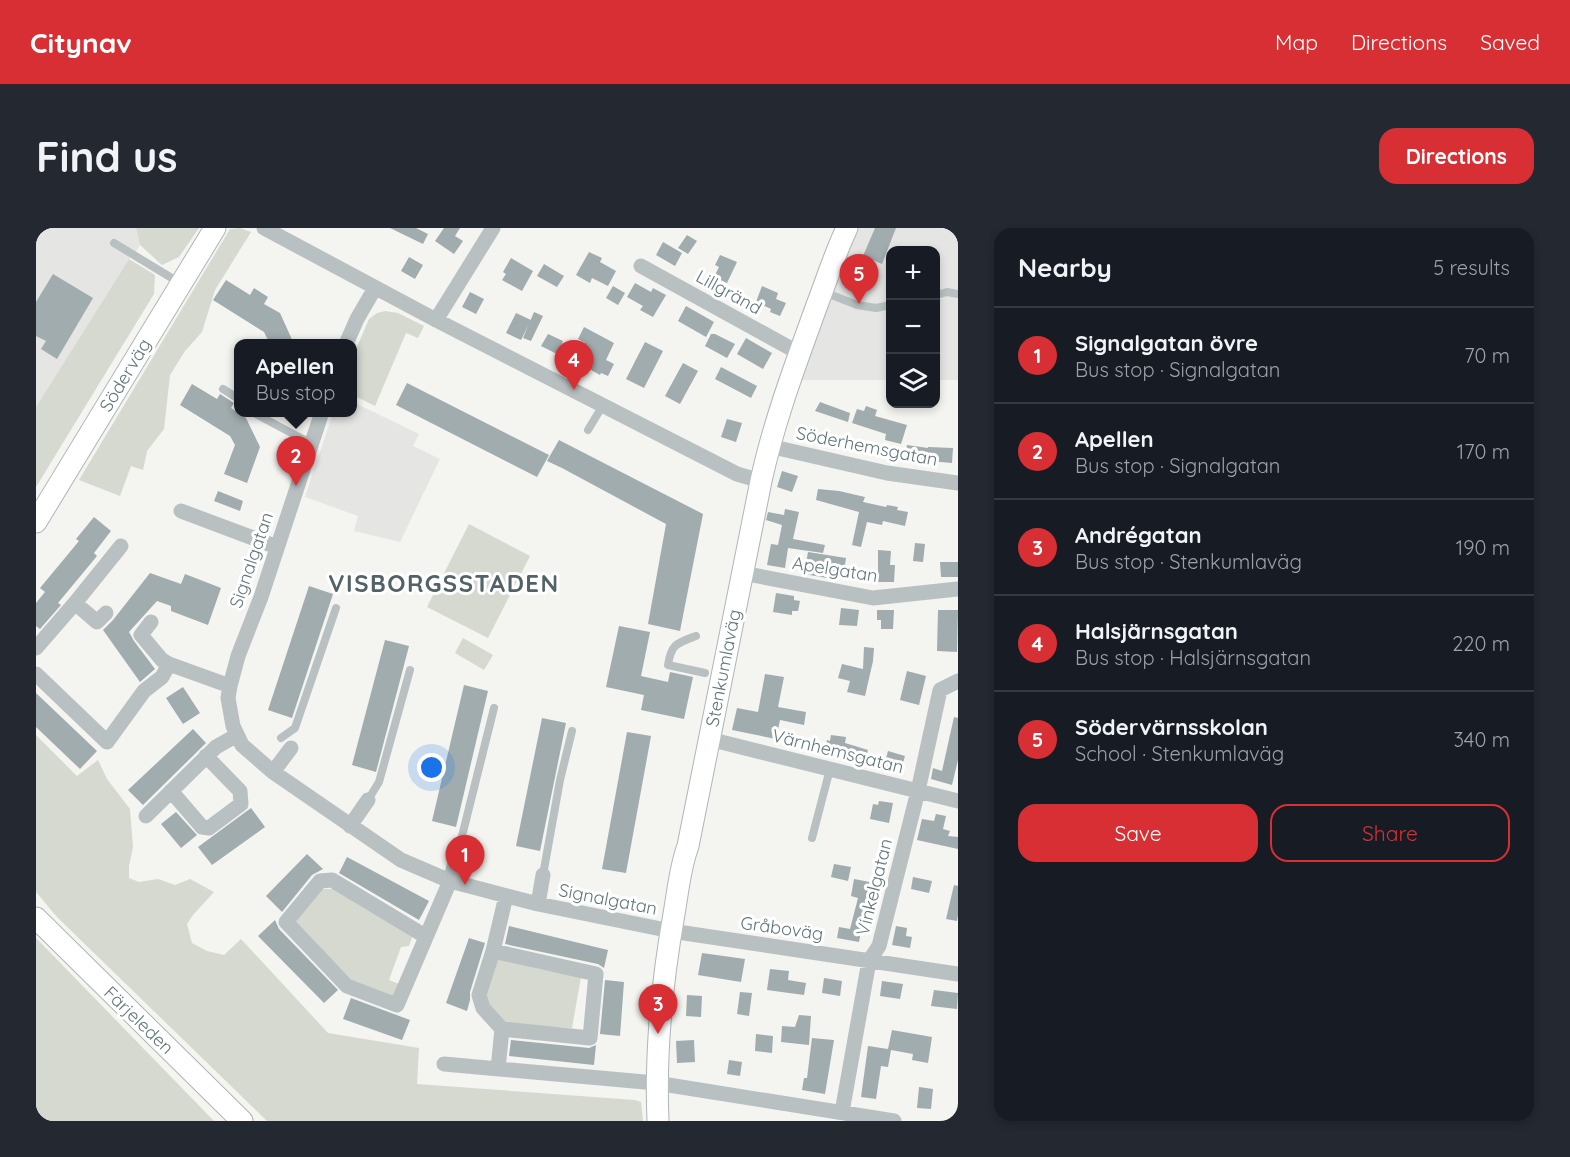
<!DOCTYPE html>
<meta charset="utf-8">
<style>
:root{--surface:#171b24;--page:#242831;--text:#f1f3f6;--muted:#9ea1a6;--line:#363941;--accent:#d72f33}
body{margin:0;font-family:Quicksand,sans-serif;background:var(--page);color:var(--text)}
.controls{position:absolute;right:18px;top:18px;display:grid;overflow:hidden;border-radius:12px;box-shadow:0 3px 9px #0003}
.controls button{width:54px;height:54px;display:grid;place-items:center;padding:0;border:0;border-bottom:2px solid var(--line);background:var(--surface);color:var(--text);font:30px sans-serif}
.you{position:absolute;left:396px;top:540px;width:21px;height:21px;margin:-15px;border:4px solid #fff;border-radius:50%;background:#1a73e8;box-shadow:0 0 0 9px #1a73e833}
.badge{display:grid;place-items:center;width:39px;height:39px;border-radius:50%;background:var(--accent);color:#fff;font-size:20px;font-weight:700}
.pin{position:absolute;translate:-50% -50px;filter:drop-shadow(0 2px 3px #0008)}
.pin::after{content:'';position:absolute;top:32px;width:21px;height:18px;background:inherit;clip-path:polygon(0 0,100% 0,50% 100%)}
.popup{position:absolute;left:198px;top:111px;width:123px;height:78px;box-sizing:border-box;display:grid;place-content:center;border-radius:12px;background:var(--surface);filter:drop-shadow(0 2px 4px #0005);font-size:20px;white-space:nowrap;color:var(--muted)}
.popup b{font-size:22px;color:var(--text)}
.popup::after{content:'';position:absolute;left:50%;top:100%;margin-left:-12px;border:12px solid transparent;border-top-color:var(--surface)}
.list{margin:0;padding:0;list-style:none}
h2{display:flex;justify-content:space-between;align-items:center;height:78px;margin:0;padding:0 24px;font-size:26px}
h2 small{font-size:20px;font-weight:400;color:var(--muted)}
.list li{display:grid;grid-template-columns:39px 1fr auto;gap:18px;align-items:center;box-sizing:border-box;height:96px;padding:0 24px;border-top:2px solid var(--line)}
.list b{display:block;font-size:22px;white-space:nowrap}
.list p{margin:0;font-size:20px;white-space:nowrap;color:var(--muted)}
.list em{font-size:20px;font-style:normal;color:var(--muted)}
.actions{display:flex;gap:12px;padding:18px 24px}
.actions a{flex:1;padding:14px 0;border:2px solid var(--accent);border-radius:18px;text-align:center;font-size:21px;color:var(--accent)}
.actions .main{background:var(--accent);color:#fff}
.icon{flex:none;width:33px;height:33px;fill:none;stroke:currentColor;stroke-width:2;stroke-linecap:round;stroke-linejoin:round}
.map{position:relative;flex:none;width:922px;height:893px;overflow:hidden;border-radius:18px}
header{display:flex;align-items:center;gap:36px;box-sizing:border-box;height:84px;padding:0 30px;background:var(--accent);color:#fff}
header strong{font-size:28px}
nav{display:flex;gap:33px;margin-inline-start:auto;font-size:21px}
.intro{display:flex;align-items:center;justify-content:space-between;box-sizing:border-box;height:144px;padding:0 36px}
h1{margin:0;font-size:42px}
.button{padding:15px 27px;border-radius:18px;background:var(--accent);color:#fff;font-size:21px;font-weight:700}
main{display:flex;gap:36px;padding:0 36px}
aside{flex:1;background:var(--surface);border-radius:18px;box-shadow:0 3px 9px #0003}
.map>svg:first-child{display:block}
.built{fill:#e5e5e4}
.green{fill:#d5d9d0}
.building{fill:#a0acae}
.lines{fill:none;stroke-linecap:round;stroke-linejoin:round}
.secondary-casing{stroke:#aeb6b8;stroke-width:23}
.lane{stroke:#b9c0c1;stroke-width:8}
.street{stroke:#b9c0c1;stroke-width:15}
.secondary{stroke:#fff;stroke-width:21}
.labels{text-anchor:middle;dominant-baseline:central;stroke-width:6;stroke-linejoin:round;paint-order:stroke}
.street-label{font-size:18px;fill:#61767a;stroke:#fff}
.district-label{font-size:24px;font-weight:bold;letter-spacing:1.5px;fill:#536266;stroke:#fff}
</style>
<header>
<strong>Citynav</strong>
<nav><a>Map</a><a>Directions</a><a>Saved</a></nav>
</header>
<div class="intro"><h1>Find us</h1><a class="button">Directions</a></div>
<main>
<div class="map">
<svg width="922" height="893" viewBox="0 0 922 893">
<rect width="100%" height="100%" fill="#f4f4f1"/>
<!-- built -->
<path class="built" d="M0,0H100L104,17L98,27L93,31L0,179Z
M819,0H922V152H900V22H855L854,152H765Z
M317,174L383,206L377,218L404,231L364,314L318,303L322,288L269,269L297,185L317,184Z"/>
<!-- green -->
<path class="green" d="M100,0H163L143,29L126,37L104,17Z
M204,0L215,4L179,62L166,104L149,123L134,147L128,201L111,223L107,242L95,238L84,268L43,252L194,1Z
M93,31L119,47L118,66L0,259V179Z
M349,83L362,85L388,98L382,110L370,105L339,178L317,167V128L333,91L341,85Z
M433,296L494,328L452,410L391,379Z
M427,410L457,427L448,442L419,425Z
M0,507L41,548L62,532L71,551L94,581L97,619L93,638V650L103,654L122,651L139,657L154,651L178,664L157,687L151,696L156,715L171,723L188,727L205,711L292,805L383,820L381,856L599,872L605,874L607,893H231L21,689L0,664Z
M285,661H297L377,707L373,718L365,719L353,752L363,756L358,768L316,752L257,693Z
M0,710L3,713L178,893H0Z
M460,729L503,741L545,749L536,800L470,797L451,778L448,767Z"/>
<!-- building -->
<path class="building" d="M354,0H380L392,6L387,16Z
M408,0H424L419,8L427,13L418,26L399,13Z
M839,0H860L846,36L827,28Z
M651,7L661,13L652,26L642,20Z
M627,14L646,25L639,38L620,27Z
M553,24L566,30L564,34L580,43L572,58L556,50L554,55L540,47Z
M684,27L701,34L691,55L678,49L683,39L679,37Z
M373,29L387,37L379,51L365,43Z
M475,30L497,43L486,63L466,52L470,46L467,44Z
M508,36L528,48L521,59L501,48Z
M17,46L57,70L21,131L5,121L10,113L0,108V74Z
M190,52L214,67L218,60L232,69L228,76L244,85L258,116H234L228,104L177,72Z
M599,55L615,64L617,60L630,67L617,89L604,82L607,78L591,69Z
M577,58L589,65L582,77L570,70Z
M726,58L742,65L740,71L750,75L744,88L734,84L735,81L720,74Z
M434,64L448,71L440,86L426,79Z
M650,78L678,94L670,109L642,93Z
M498,84L507,88L495,113L487,110Z
M480,85L495,92L485,112L470,105Z
M548,99L578,115L570,132L578,136L572,148L565,145L564,147L539,133L549,115L542,111Z
M512,106L527,113L521,126L505,118Z
M675,106H679L699,116L691,130L669,118Z
M710,110L736,125L727,141L701,126Z
M609,114L627,123L608,160L590,151Z
M647,135L662,143L644,176L629,168Z
M685,139L721,158L715,170L679,151Z
M371,155L513,227L501,249L360,177Z
M156,156L181,171L184,166L198,175L195,180L210,190L224,219L211,255L188,246L199,217L194,208L144,177Z
M784,174L814,185L812,194L779,183Z
M830,178L841,182L839,188L871,197L865,216L849,212L850,206L816,195L821,181L828,183Z
M691,191L706,195L700,214L685,209Z
M523,212L667,286L644,403L612,396L630,296L526,240L511,233Z
M871,217L892,220V219L917,220L916,235L869,231Z
M746,243L762,248L756,264L741,259Z
M782,261L803,263L829,269L827,274L850,279L851,277L862,279L861,282L872,284L869,298L847,293L846,297L831,294L825,319L816,317L823,284L780,272Z
M182,263L207,273L204,283L178,273Z
M749,281L763,284L757,311L789,317L787,325L752,320L749,340L731,337L735,316L742,317L746,297L730,292L732,284L748,287Z
M58,289L75,303L58,325L61,328L22,375L25,377L4,401L0,398V375L9,364L4,360L43,313L40,311Z
M879,315L889,316L887,334L877,333Z
M842,322L855,323L854,337H859L858,354H842Z
M772,324L810,330L807,350L798,348L797,351L768,346Z
M904,334H922V349H905Z
M114,345L145,356L149,346L185,360L172,397L135,383V378L121,373L93,404L98,413L119,441L104,454L67,402L77,392Z
M273,358L297,366L256,490L232,482Z
M740,365L758,368V372L764,373L762,383H756V387L737,384Z
M805,380L823,382L821,398L803,397Z
M841,382H858L857,401H845V392H841Z
M902,382H922L921,424L901,423Z
M583,398L614,404L605,448L632,454L634,444L657,449L648,491L605,482L608,467L570,459Z
M349,412L373,418L340,544L316,537Z
M828,419L838,420L837,433L829,468L811,464L814,453L802,450L806,436L827,441Z
M871,443L890,448L883,477L864,472Z
M729,446L748,449L742,479L770,484L768,497L744,492L740,511L696,502L701,480L722,484Z
M428,457L452,463L420,599L396,593Z
M147,459L164,485L147,496L130,470Z
M0,465L61,523L44,541L0,499Z
M918,489L922,490V532L916,557L895,551L897,540L906,543Z
M506,490L530,495L504,623L480,618Z
M157,501L170,515L107,577L92,562Z
M591,504L615,508L590,645L566,641Z
M795,507L810,509L809,515L832,522L829,532L788,524L791,512L794,513Z
M852,523L869,528L865,542L848,538Z
M843,573L857,575L853,595L834,591L837,576L842,577Z
M215,580L229,599L176,637L162,619Z
M140,584L161,607L145,620L125,596Z
M900,586L910,588L907,601L914,603L912,608L922,609V621L881,612L886,591L898,593Z
M271,626L287,641L276,647L246,684L230,668Z
M311,629L393,673L383,692L303,645Z
M798,636L815,639L812,653L795,649Z
M877,649L896,653L893,665L875,661Z
M818,651L839,655L830,693L827,692L823,714L801,710L803,699L814,701L822,670L815,668Z
M918,657L922,658V687L921,693L910,691Z
M239,692L243,701L302,762L288,775L222,708Z
M473,698L572,722L568,740L562,736L469,716Z
M860,698L871,700L870,708L876,709L874,720L856,717Z
M433,710L449,715L434,764V772L431,783L410,775Z
M666,725L709,731L705,754L662,747Z
M734,741L753,743L752,752L770,755L768,767L731,762Z
M788,750L806,753L804,768L786,765Z
M569,752L588,754L584,808L564,806Z
M846,753L867,756L864,771L844,768Z
M898,762L922,765L921,781L895,778Z
M704,764L716,765L713,788L701,786Z
M651,767L666,768L665,789L650,788Z
M315,770L374,792L366,812L307,791Z
M763,787L775,788L773,817L745,814L746,798L759,799Z
M856,802L896,809L892,835L876,832L877,826L855,822L852,839L845,838L840,871L825,869L832,818L852,821Z
M720,806L737,808L736,825L719,823Z
M776,810L798,812L789,866L766,862L768,850H771Z
M475,812L553,820L560,817L558,837L473,828Z
M658,812L659,834L641,835L640,813Z
M693,832L706,834L704,848L691,846Z
M883,859L897,861L895,881L881,880Z"/>
<g class="lines">
<defs>
<path id="secondary" d="M0,294L179,0
M0,690L206,893
M622,893C619,823 626,754 638,686C642,663 644,639 652,618L725,253C738,193 760,135 781,77C791,51 799,25 811,0"/>
</defs>
<!-- secondary casing -->
<use href="#secondary" class="secondary-casing"/>
<!-- lane -->
<path class="lane" d="M78,15L144,55
M788,64L821,77L840,80L855,77
M900,67L911,64L922,66
M187,161L203,171
M216,184L276,216
M552,202L567,177
M660,408C641,415 635,416 632,437L669,445
M245,510L259,500L300,380
M332,572L343,554L374,442
M776,610L794,541
M422,624L458,480
M507,647L524,552L536,503"/>
<!-- street -->
<path class="street" d="M228,0L400,92L701,246L725,253
M605,38L763,125
M400,92L457,0
M310,116L321,91L339,60
M286,184L225,369L202,428L194,458L192,470L197,498L206,517L237,544L365,632L414,653L502,676L635,703L922,746
M733,218L851,245L922,255
M145,283L241,319
M706,345L837,370L922,361
M39,375L85,318
M115,394L105,407L126,432L133,436L194,458
M0,420L39,375L61,394L70,385
M0,446L71,514L108,463L126,449L133,436
M673,511L922,573
M237,544L255,520
M135,563L166,599L173,600L205,576L204,563L170,528
M110,588L180,519L201,507
M314,598L332,572
M502,676L507,647
M389,708L296,652L284,653L250,694L311,758L361,777L414,653L422,624
M457,723L470,668
M408,836L620,855L858,893
M462,841L466,801L447,780L443,767L457,723L560,746L554,810L466,801
M806,884L833,733L843,718L882,563L904,462L922,453"/>
<!-- secondary -->
<use href="#secondary" class="secondary"/>
</g>
<g class="labels">
<!-- street labels -->
<g class="street-label">
<text transform="translate(693 64) rotate(29)">Lillgränd</text>
<text transform="translate(89 147) rotate(-59)">Söderväg</text>
<text transform="translate(831 218) rotate(11)">Söderhemsgatan</text>
<text transform="translate(215 332) rotate(-71)">Signalgatan</text>
<text transform="translate(799 341) rotate(9)">Apelgatan</text>
<text transform="translate(687 440) rotate(-79)">Stenkumlaväg</text>
<text transform="translate(802 523) rotate(14)">Värnhemsgatan</text>
<text transform="translate(838 659) rotate(-76)">Vinkelgatan</text>
<text transform="translate(572 671) rotate(11)">Signalgatan</text>
<text transform="translate(746 700) rotate(8)">Gråboväg</text>
<text transform="translate(103 792) rotate(44)">Färjeleden</text>
</g>
<!-- district labels -->
<g class="district-label">
<text x="408" y="355">VISBORGSSTADEN</text>
</g>
</g>
</svg>
<div class="controls">
<button>+</button>
<button>−</button>
<button><svg class="icon" aria-label="layers" viewBox="0 0 24 24"><path d="M12 4l9 5-9 5-9-5zM3 14l9 5 9-5"/></svg></button>
</div>
<div class="you"></div>
<div class="pin badge" style="left:429px;top:657px">1</div>
<div class="pin badge" style="left:260px;top:258px">2</div>
<div class="popup"><b>Apellen</b>Bus stop</div>
<div class="pin badge" style="left:622px;top:806px">3</div>
<div class="pin badge" style="left:538px;top:162px">4</div>
<div class="pin badge" style="left:823px;top:76px">5</div>
</div>
<aside>
<h2>Nearby<small>5 results</small></h2>
<ul class="list">
<li><span class="badge">1</span><div><b>Signalgatan övre</b><p>Bus stop · Signalgatan</p></div><em>70 m</em></li>
<li><span class="badge">2</span><div><b>Apellen</b><p>Bus stop · Signalgatan</p></div><em>170 m</em></li>
<li><span class="badge">3</span><div><b>Andrégatan</b><p>Bus stop · Stenkumlaväg</p></div><em>190 m</em></li>
<li><span class="badge">4</span><div><b>Halsjärnsgatan</b><p>Bus stop · Halsjärnsgatan</p></div><em>220 m</em></li>
<li><span class="badge">5</span><div><b>Södervärnsskolan</b><p>School · Stenkumlaväg</p></div><em>340 m</em></li>
</ul>
<div class="actions"><a class="main">Save</a><a>Share</a></div>
</aside>
</main>
